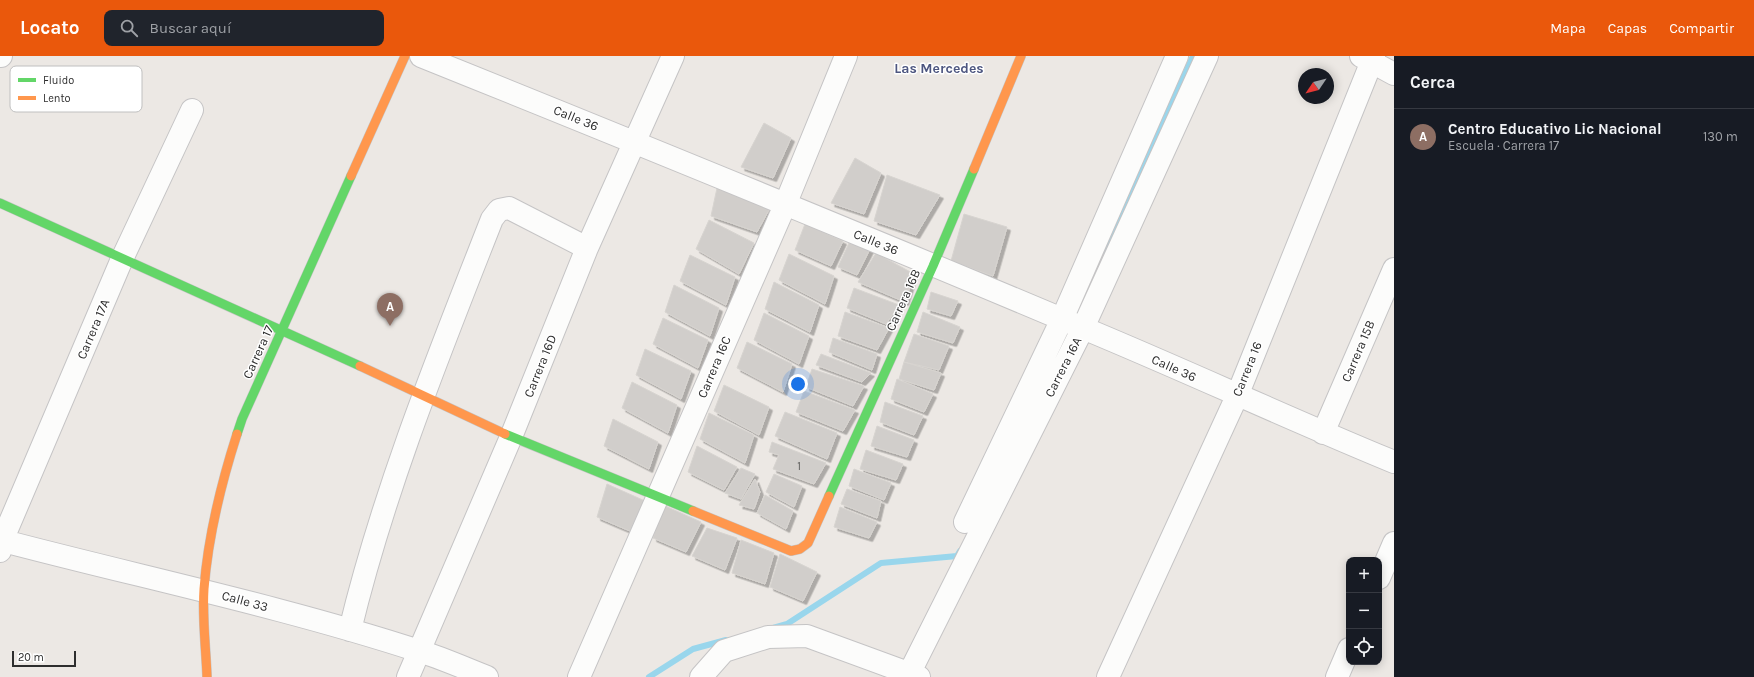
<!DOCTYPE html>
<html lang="es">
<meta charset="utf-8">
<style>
:root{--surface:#171b24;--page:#20242c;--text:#f1f3f6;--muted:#9ea1a6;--line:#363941;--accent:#ea580c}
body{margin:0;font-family:Karla,sans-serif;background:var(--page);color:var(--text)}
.controls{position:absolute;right:12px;bottom:12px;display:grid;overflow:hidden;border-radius:8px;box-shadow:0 2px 10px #0003}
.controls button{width:36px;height:36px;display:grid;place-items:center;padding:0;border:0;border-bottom:1px solid var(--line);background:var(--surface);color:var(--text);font:20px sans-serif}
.compass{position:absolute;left:1298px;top:12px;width:36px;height:36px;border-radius:50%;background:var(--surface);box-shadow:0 2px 10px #0003;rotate:235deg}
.scale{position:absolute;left:12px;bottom:10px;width:64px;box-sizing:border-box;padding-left:4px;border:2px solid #2e2e2e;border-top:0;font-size:11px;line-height:14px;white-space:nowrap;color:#2e2e2e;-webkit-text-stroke:3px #fff;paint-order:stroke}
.you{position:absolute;left:798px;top:328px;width:14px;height:14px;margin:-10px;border:3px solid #fff;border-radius:50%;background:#1a73e8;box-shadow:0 0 0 6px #1a73e833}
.badge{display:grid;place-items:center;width:26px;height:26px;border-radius:50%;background:var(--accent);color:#fff;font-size:13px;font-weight:700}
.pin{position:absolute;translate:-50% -33px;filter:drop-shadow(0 1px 2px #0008)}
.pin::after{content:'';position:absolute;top:21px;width:14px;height:12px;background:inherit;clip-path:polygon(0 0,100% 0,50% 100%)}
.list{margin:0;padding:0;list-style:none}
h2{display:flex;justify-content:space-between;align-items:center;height:52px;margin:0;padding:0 16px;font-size:17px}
h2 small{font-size:13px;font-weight:400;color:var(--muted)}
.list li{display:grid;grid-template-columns:26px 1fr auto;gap:12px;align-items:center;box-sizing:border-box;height:56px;padding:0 16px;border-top:1px solid var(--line)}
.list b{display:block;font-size:15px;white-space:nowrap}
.list p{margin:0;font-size:13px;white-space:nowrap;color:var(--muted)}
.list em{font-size:13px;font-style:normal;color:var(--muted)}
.icon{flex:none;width:22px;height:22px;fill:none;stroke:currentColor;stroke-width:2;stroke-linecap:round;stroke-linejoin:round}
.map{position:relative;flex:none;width:1394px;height:621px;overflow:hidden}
header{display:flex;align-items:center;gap:24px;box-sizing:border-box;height:56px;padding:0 20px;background:var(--accent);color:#fff}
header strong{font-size:19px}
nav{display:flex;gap:22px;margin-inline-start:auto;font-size:14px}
.search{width:280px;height:36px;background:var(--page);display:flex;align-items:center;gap:10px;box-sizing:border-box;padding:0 14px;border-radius:8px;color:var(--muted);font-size:15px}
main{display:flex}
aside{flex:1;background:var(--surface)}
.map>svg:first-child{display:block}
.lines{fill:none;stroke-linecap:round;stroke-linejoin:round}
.stream{stroke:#99d6ec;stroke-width:6}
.building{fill:#d1cecb;stroke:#d7d4d0;filter:url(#shadow)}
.street-casing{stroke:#c5c4c5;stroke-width:24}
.fast-casing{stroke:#c5c4c5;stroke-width:10}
.slow-casing{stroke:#c5c4c5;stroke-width:10}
.street{stroke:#fcfcfb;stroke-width:22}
.fast{stroke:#63d668;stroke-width:9}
.slow{stroke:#ff974d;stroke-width:9}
.labels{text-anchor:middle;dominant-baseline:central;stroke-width:3;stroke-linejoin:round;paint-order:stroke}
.number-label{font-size:11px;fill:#585857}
.street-label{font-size:13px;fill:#2e2e2e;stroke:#fff}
.neighbourhood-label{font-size:14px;font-weight:bold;fill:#4d5680;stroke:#fff}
.key{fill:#fff;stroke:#c0c0c0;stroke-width:1}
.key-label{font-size:11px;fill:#2e2e2e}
</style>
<header>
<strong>Locato</strong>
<div class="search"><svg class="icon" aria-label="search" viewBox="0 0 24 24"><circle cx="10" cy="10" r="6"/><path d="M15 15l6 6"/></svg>Buscar aquí</div>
<nav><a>Mapa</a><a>Capas</a><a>Compartir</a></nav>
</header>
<main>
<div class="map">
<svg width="1394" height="621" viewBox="0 0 1394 621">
<defs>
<filter id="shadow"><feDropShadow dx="3.5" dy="3.5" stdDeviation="0" flood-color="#0004"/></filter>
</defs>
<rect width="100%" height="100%" fill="#ece8e4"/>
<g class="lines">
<!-- stream -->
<path class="stream" d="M1080,253L1193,0
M773,572L787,568L881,507L957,500L960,495
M649,621L693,593L726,584"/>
</g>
<!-- building -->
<path class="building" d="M764,67L791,82L773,122L741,111Z
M855,102L881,117L864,158L831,147Z
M887,119L940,139L916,179L874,165Z
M717,132L770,152L757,176L711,160Z
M964,158L1007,171L993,220L951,205Z
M709,164L754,187L739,218L696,193Z
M805,168L843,185L831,210L795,194Z
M849,187L870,193L857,219L838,211Z
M876,197L914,218L905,246L858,226Z
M789,198L834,220L825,248L779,224Z
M690,199L735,221L726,249L680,225Z
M774,226L819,249L810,276L765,253Z
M674,229L719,252L710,280L665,256Z
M854,232L899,249L886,268L847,252Z
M931,236L958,245L951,260L927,253Z
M845,256L889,272L877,294L838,280Z
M923,256L960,271L953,287L917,276Z
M764,257L809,280L799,308L754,284Z
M663,262L708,284L698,312L653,288Z
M914,278L949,290L939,314L904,306Z
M833,282L877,298L872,314L829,296Z
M747,286L792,308L783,336L737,312Z
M645,293L691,315L681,343L636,319Z
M821,298L871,317L862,326L816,309Z
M904,306L941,317L934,334L899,323Z
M812,313L864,330L853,350L806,331Z
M897,323L933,338L924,356L891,343Z
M632,326L677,349L668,377L622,352Z
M724,329L769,351L759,379L714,355Z
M804,335L855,354L843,375L796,356Z
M885,346L923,360L914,379L880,366Z
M785,356L837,377L827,403L775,380Z
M709,357L754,379L745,407L700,383Z
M613,363L658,386L649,413L604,390Z
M877,370L914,384L907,401L871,390Z
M772,386L826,407L814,428L773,413L779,399L769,396Z
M697,390L737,411L724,434L688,416Z
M866,394L903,408L896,424L860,413Z
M741,412L755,418L741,443L725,437Z
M854,413L891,427L884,444L849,430Z
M774,418L802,430L794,451L766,436Z
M755,423L760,436L754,453L739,449Z
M607,428L645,445L630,475L597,461Z
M847,433L881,445L877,462L841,448Z
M765,439L793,455L786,473L757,457Z
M663,449L701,466L686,496L653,482Z
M840,451L877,466L869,482L834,471Z
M707,472L737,482L725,514L692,500Z
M741,484L774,497L765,528L732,517Z
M780,498L817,516L803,545L770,531Z"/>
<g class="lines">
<defs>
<path id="street" d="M0,0H1
M421,0C642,89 863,179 1083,272C1187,315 1289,363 1394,406
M1361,0L1394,18
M1323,377L1394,213
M965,466L1062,263L1177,0
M0,484C140,521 281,550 419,595C442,602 464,612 487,621
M0,495L2,485L122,203L192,54
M1379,522L1394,487
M350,574C384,433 439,298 492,163L499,154L509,152L587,192
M909,618L1083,272L1207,0
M408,621L511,381L587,192L673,0
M579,621L785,149L846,0
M701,621L724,595L768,581L807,580L919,621
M1108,621L1237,340L1374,0
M1337,621L1349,593"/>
<path id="fast" d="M0,147L360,310
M237,378L242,363L351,120
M505,378L693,455
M829,440L933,210L974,113"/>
<path id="slow" d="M974,113L1021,0
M351,120L405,0
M360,310L505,378
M693,455L791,495L800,493L808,487L829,440
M207,621C206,592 202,562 204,533C208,480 221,428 237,378"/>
</defs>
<!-- street casing -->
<use href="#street" class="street-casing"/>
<!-- fast casing -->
<use href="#fast" class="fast-casing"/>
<!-- slow casing -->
<use href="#slow" class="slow-casing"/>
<!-- street -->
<use href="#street" class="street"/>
<!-- fast -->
<use href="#fast" class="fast"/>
<!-- slow -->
<use href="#slow" class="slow"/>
</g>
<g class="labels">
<!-- number labels -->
<g class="number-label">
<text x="799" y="410">1</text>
</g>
<!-- street labels -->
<g class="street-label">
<text transform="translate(576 62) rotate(22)">Calle 36</text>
<text transform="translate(876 186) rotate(22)">Calle 36</text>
<text transform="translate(903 244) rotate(-66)">Carrera 16B</text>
<text transform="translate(93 273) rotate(-67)">Carrera 17A</text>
<text transform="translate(1358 295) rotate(-67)">Carrera 15B</text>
<text transform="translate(258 296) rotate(-66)">Carrera 17</text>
<text transform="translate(540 310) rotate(-68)">Carrera 16D</text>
<text transform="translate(714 311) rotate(-67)">Carrera 16C</text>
<text transform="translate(1063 311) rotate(-63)">Carrera 16A</text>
<text transform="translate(1174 312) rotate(24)">Calle 36</text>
<text transform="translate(1247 313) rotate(-68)">Carrera 16</text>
<text transform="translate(245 545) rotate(15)">Calle 33</text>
</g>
<!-- neighbourhood labels -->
<g class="neighbourhood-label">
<text x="939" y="12">Las Mercedes</text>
</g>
</g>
<!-- legend -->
<rect x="10" y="10" width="132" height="46" rx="6" class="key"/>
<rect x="18" y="22" width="18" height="4" fill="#63d668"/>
<rect x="18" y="40" width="18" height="4" fill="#ff974d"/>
<g class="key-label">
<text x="43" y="28">Fluido</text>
<text x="43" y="46">Lento</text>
</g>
</svg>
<div class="controls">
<button>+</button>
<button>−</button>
<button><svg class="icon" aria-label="locate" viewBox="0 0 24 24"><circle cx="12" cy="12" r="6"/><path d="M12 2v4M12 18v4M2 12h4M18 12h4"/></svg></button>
</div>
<svg class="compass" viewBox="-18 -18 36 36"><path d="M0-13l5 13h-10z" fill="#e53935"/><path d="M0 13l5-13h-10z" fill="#9ea1a6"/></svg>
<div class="scale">20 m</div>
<div class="you"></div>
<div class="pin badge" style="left:390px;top:270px;background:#8d6e63">A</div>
</div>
<aside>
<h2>Cerca<small></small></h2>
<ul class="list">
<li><span class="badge" style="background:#8d6e63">A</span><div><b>Centro Educativo Lic Nacional</b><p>Escuela · Carrera 17</p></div><em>130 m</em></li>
</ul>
</aside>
</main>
